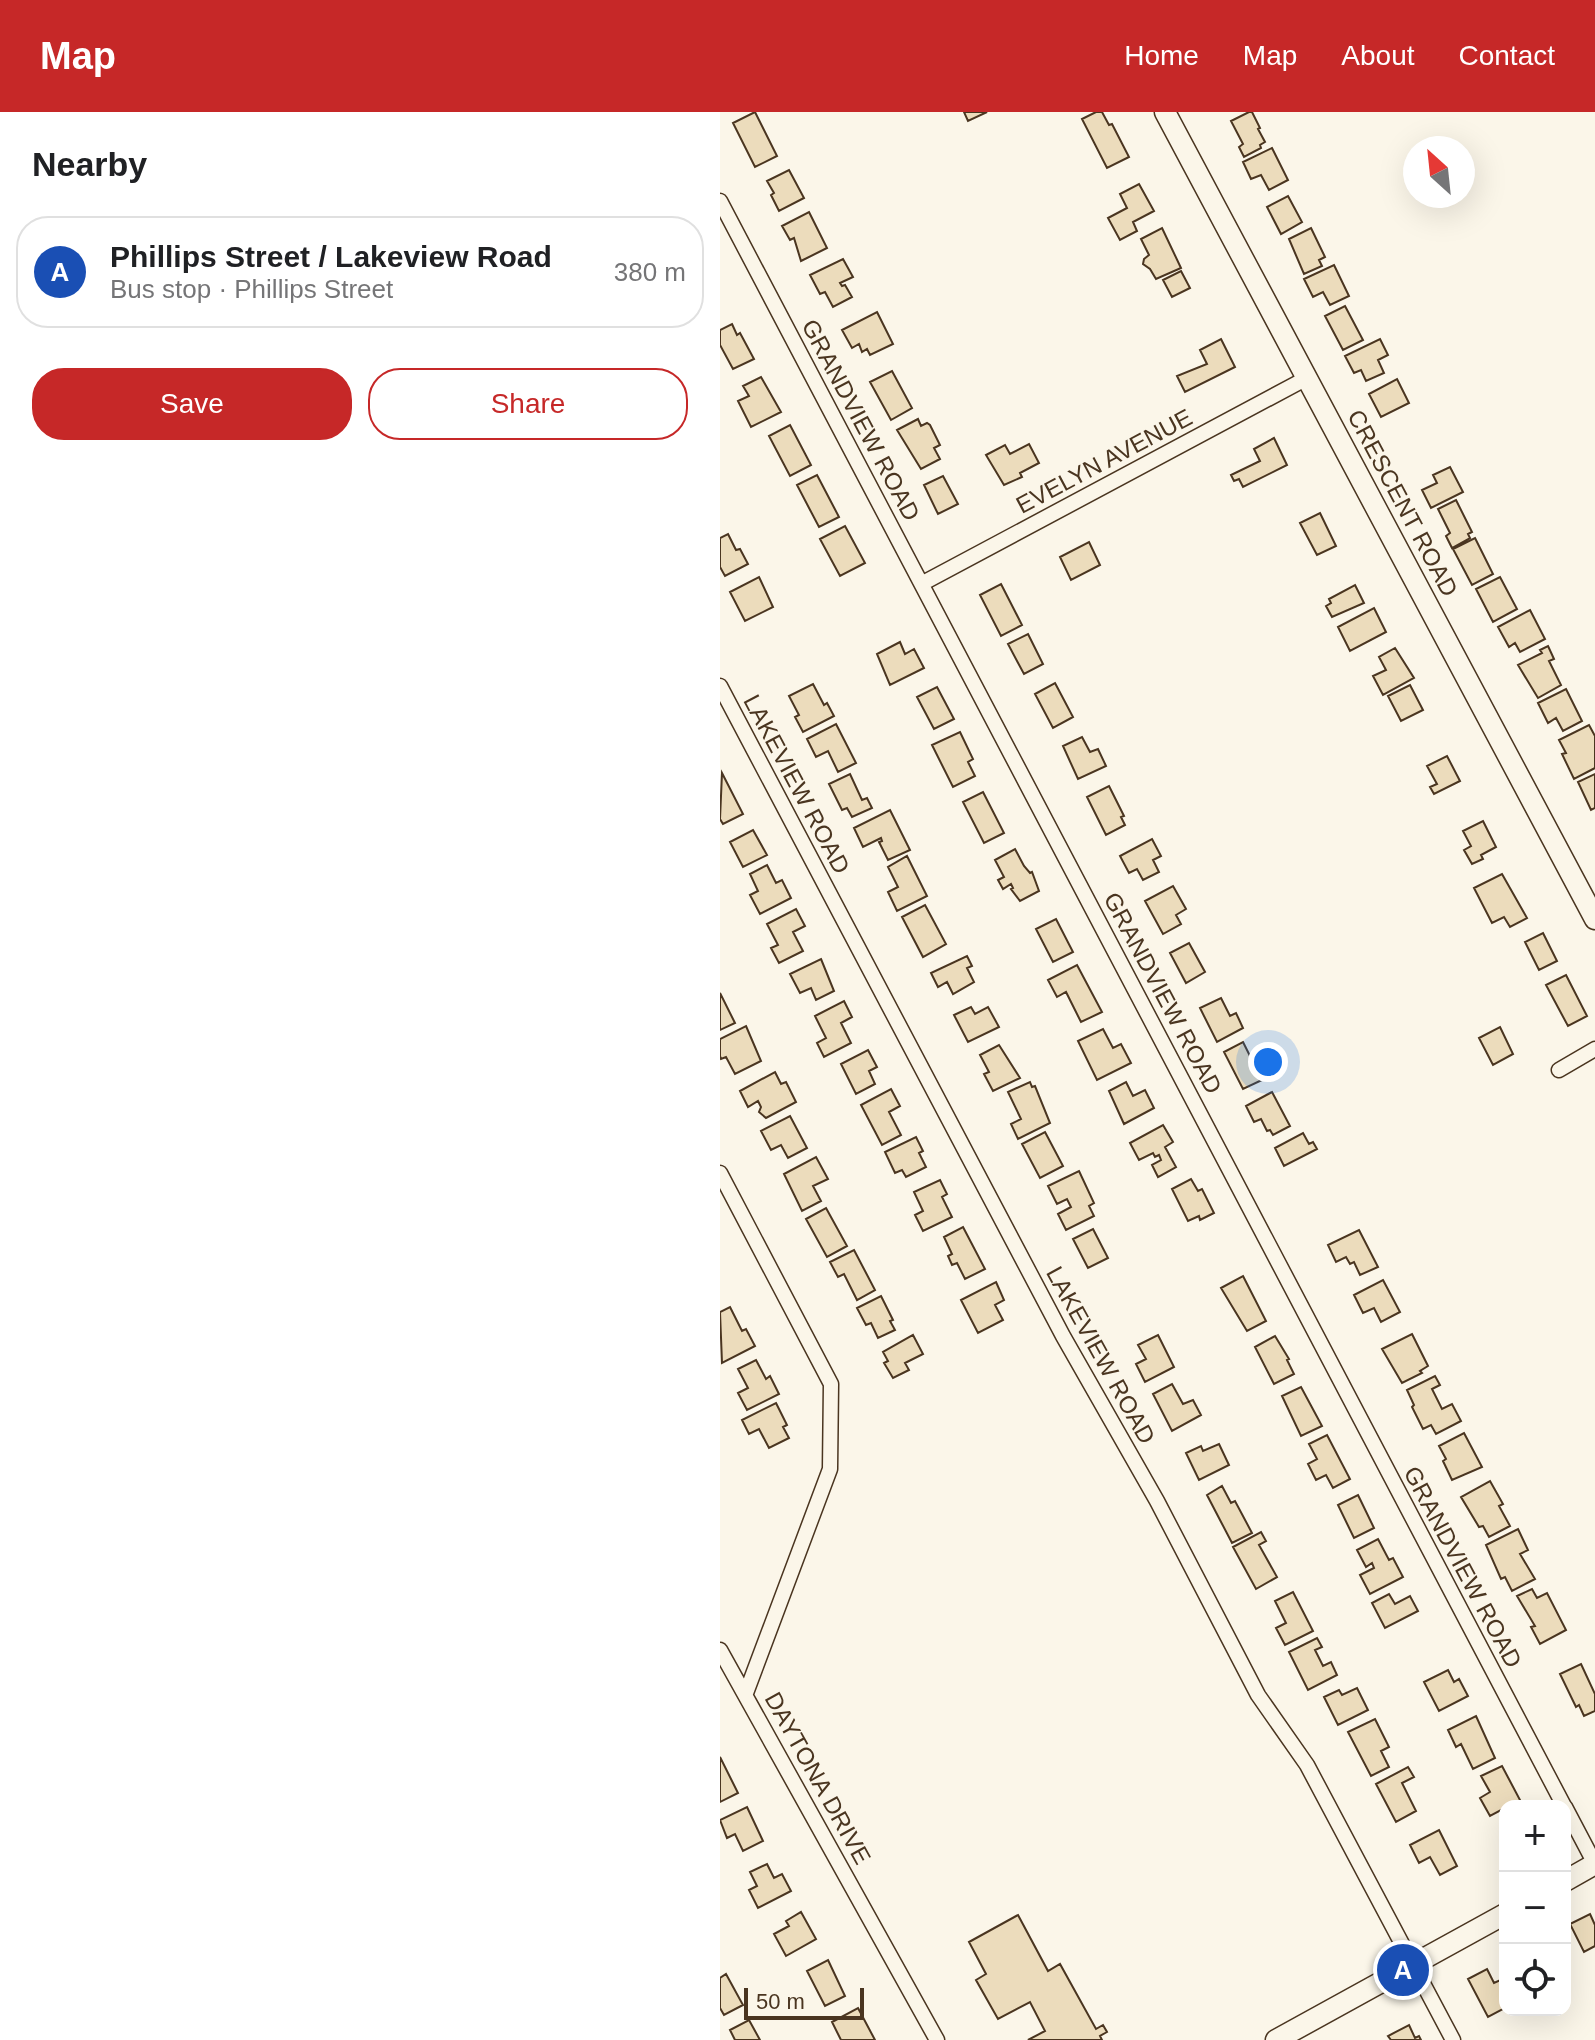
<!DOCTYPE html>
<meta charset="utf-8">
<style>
:root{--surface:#fff;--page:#f2f2f2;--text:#202124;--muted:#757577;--line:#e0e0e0;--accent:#c62828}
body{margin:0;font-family:Helvetica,sans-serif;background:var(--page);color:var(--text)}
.controls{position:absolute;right:24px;bottom:24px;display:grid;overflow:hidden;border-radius:16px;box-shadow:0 8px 32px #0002}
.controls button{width:72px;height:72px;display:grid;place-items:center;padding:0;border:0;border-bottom:2px solid var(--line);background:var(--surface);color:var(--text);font:40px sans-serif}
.compass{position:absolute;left:683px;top:24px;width:72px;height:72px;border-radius:50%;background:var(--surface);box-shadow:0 8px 32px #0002;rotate:333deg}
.scale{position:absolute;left:24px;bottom:20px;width:120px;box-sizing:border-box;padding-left:8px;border:4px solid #4a3520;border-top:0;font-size:22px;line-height:28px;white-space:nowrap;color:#4a3520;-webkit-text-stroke:6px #fbf6e9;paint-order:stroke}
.you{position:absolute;left:548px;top:950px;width:28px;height:28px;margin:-20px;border:6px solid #fff;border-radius:50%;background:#1a73e8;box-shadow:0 0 0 12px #1a73e833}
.badge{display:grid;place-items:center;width:52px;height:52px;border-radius:50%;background:var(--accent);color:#fff;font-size:26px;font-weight:700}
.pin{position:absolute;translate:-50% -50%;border:4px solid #fff;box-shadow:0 2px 8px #0006}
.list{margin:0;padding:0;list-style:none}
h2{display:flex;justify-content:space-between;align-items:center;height:104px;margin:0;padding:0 32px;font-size:34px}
h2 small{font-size:26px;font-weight:400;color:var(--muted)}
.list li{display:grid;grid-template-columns:52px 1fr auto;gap:24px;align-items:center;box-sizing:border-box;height:112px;margin:0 16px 16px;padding:0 16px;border:2px solid var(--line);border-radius:32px}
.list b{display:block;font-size:30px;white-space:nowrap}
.list p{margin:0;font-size:26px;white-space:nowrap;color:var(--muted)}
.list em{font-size:26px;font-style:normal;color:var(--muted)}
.actions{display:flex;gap:16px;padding:24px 32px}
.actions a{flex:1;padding:18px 0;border:2px solid var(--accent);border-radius:32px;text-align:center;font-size:28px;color:var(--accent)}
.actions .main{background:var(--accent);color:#fff}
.icon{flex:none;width:44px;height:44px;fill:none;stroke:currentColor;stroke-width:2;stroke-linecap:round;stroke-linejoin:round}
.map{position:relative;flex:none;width:875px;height:1928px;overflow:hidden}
header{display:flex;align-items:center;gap:48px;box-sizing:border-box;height:112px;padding:0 40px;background:var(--accent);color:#fff}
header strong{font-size:38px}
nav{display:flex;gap:44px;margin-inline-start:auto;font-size:28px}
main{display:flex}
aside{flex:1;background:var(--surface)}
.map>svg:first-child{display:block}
.building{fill:#ecdcbc;stroke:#4a3520;stroke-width:2}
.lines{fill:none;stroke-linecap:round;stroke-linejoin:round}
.street-casing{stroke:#4a3520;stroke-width:17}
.secondary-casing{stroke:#4a3520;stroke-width:23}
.street{stroke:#fbf6e9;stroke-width:14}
.secondary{stroke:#fbf6e9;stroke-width:20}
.labels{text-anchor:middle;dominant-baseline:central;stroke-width:6;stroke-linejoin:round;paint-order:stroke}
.street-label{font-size:24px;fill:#4a3520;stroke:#fbf6e9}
</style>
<header>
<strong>Map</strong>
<nav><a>Home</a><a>Map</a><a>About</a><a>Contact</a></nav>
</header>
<main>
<aside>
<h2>Nearby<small></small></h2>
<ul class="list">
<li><span class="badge" style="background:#1a4fb4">A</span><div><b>Phillips Street / Lakeview Road</b><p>Bus stop · Phillips Street</p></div><em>380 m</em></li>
</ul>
<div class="actions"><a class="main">Save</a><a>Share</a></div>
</aside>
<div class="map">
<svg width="875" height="1928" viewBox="0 0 875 1928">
<rect width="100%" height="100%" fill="#fbf6e9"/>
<!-- building -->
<path class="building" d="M35,0L57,44L35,55L13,11Z
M244,0H267L248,9Z
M376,0H382L389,13L392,12L409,45L387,56L362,7Z
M529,0H532L540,16L538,17L545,30L540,33L541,36L524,45L519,35L523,32L511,9Z
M552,36L568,68L549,78L541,63L531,67L523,50Z
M69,58L84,86L59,99L51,83L54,81L47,69Z
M419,72L434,99L413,110L417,119L400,128L388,106L407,96L400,82Z
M568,84L582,110L561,122L547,95Z
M89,100L107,136L81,149L74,126L70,128L62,114Z
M442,116L461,156L436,167L430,157L423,152L424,147L429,143L421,127Z
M591,116L605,145L599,148L602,154L584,162L569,127Z
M123,147L133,165L120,171L122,174L125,173L132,185L113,195L105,180L100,182L90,163Z
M614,153L629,184L610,193L603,180L593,185L584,167Z
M461,159L470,176L452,185L443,168Z
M625,194L643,228L623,238L605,204Z
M157,200L173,232L150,243L147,237L142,240L139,232L132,236L122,218Z
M12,212L17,223L20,221L34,247L13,257L0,233V218Z
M501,227L515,255L465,280L457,264L487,252L480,238Z
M660,227L668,243L658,248L664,261L646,269L641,258L634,261L625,244Z
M172,259L192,296L171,308L150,270Z
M41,265L61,300L31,315L18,289L29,284L23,274Z
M677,267L689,291L661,305L649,282Z
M198,307L201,314L207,311L210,313L220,333L214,336L220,347L201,357L177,318Z
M70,313L91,353L70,364L49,324Z
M554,326L567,353L523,375L519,367L514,369L511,363L540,349L534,337Z
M309,332L319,351L300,361L302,365L284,373L266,343L285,333L290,342Z
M730,355L743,380L711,396L702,378L717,371L713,363Z
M97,363L119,405L99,415L77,373Z
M223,364L238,392L218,402L204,373Z
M736,388L752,420L748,422L750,426L732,436L726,424L730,421L718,397Z
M600,401L616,434L597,443L580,411Z
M125,414L145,451L120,464L100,427Z
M8,422L16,438L20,437L28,452L5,464L0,455V426Z
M755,426L773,462L752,473L733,437Z
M369,430L380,453L351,468L340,445Z
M39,465L53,495L25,509L10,480Z
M780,465L797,497L773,510L756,477Z
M281,472L302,513L281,524L260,483Z
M635,473L644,491L612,505L606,494L611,491L609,487Z
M654,496L666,520L630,539L618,515Z
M810,498L825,527L800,540L795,531L789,535L778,515Z
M308,522L323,552L304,562L288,532Z
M180,530L185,542L194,537L204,556L170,573L157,542Z
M828,534L834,547L829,549L841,573L818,586L798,553L822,541L820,538Z
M675,536L694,566L663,583L653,564L666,558L659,545Z
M335,571L353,605L333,616L315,582Z
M93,572L104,593L107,591L114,604L83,620L75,605L79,603L69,584Z
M690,573L703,598L681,609L668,584Z
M217,575L234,607L214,617L197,585Z
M846,577L862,609L843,619L836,606L828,611L818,591Z
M116,612L136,651L118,660L108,639L96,645L87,627Z
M869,613L875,624V656L854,667L842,642L846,641L839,628Z
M240,620L253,647L248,650L255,664L233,675L212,633Z
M362,625L370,640L378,637L386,654L358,667L343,634Z
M727,644L740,669L714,682L710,675L717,672L707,654Z
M2,661L23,702L3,712L0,707Z
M130,662L142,688L147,686L152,696L132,705L127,696L122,698L109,672Z
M875,662V696L871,698L858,670Z
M389,674L404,704L401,705L405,713L386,723L367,685Z
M263,680L284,721L264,731L243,690Z
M170,698L190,738L168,748L159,730L162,729L161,726L143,735L134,716Z
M763,709L776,735L761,743L763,747L752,752L744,738L751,734L743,719Z
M33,718L47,743L23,755L10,730Z
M432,727L441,744L433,748L439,760L423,768L417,757L409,761L400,744Z
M295,737L304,754L310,761L312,760L319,779L300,789L291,777L293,776L291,772L283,777L278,768L284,765L275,748Z
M187,744L207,784L177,799L168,780L178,775L168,755Z
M47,753L56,771L62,768L71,786L40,802L30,783L38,779L30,762Z
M782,762L807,806L790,815L784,805L772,811L754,776Z
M453,774L466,797L456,803L461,812L443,822L425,789Z
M205,793L226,832L203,845L182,805Z
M76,797L85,814L73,820L83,839L59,851L51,836L58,833L47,812Z
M336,807L353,840L333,850L316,817Z
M823,821L837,849L819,858L805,830Z
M469,831L485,860L466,871L450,841Z
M247,844L252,854L247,856L254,870L233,882L227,870L218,875L211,861Z
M101,847L114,879L96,888L91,876L80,881L70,862Z
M357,853L382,900L361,910L346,880L337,885L328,868Z
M846,863L867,904L848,914L826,873Z
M0,881L15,911L0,918Z
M501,886L510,904L516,901L523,916L497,930L480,896Z
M124,889L132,905L121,911L131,931L104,945L97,931L106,926L95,904Z
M251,895L255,902L268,895L279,915L248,930L234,903Z
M26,914L41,949L15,962L6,945L1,947L0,944V927Z
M780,915L793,942L773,953L759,926Z
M383,917L393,936L401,932L411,951L377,968L358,929Z
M523,930L542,968L523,977L504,940Z
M279,933L300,966L273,979L264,962L269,960L260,943Z
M148,938L157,955L149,959L155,972L136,982L121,952Z
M55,960L61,972L66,970L76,990L46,1006L39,1000L41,995L38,989L28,995L20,979Z
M310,970L312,975L315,974L330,1011L298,1027L291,1012L301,1007L288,980Z
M406,970L413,984L425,978L434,996L404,1012L389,979Z
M171,977L180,994L169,1000L181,1023L162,1033L141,993Z
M552,980L570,1014L553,1023L550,1018L547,1019L541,1007L534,1010L526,994Z
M70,1004L87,1036L68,1046L61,1033L51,1038L41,1019Z
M443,1013L453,1030L445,1035L456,1055L438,1065L432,1053L441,1048L439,1043L435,1045L433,1041L419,1048L410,1031Z
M325,1020L343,1054L320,1066L302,1032Z
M583,1021L589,1032L593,1030L597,1037L564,1054L555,1036Z
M196,1025L203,1039L199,1041L206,1055L186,1065L182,1058L175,1061L165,1040Z
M96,1045L108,1067L93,1074L101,1089L82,1099L64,1062Z
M359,1059L374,1091L369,1094L374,1104L346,1118L338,1102L351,1095L347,1087L337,1092L328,1074Z
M471,1067L478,1079L482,1077L494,1101L480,1108L479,1104L468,1109L452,1077Z
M220,1068L227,1082L222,1085L232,1105L203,1119L195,1103L203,1099L194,1080Z
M106,1096L127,1134L107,1145L86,1107Z
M243,1115L265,1157L245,1167L237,1151L232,1153L228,1144L232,1142L224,1125Z
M373,1117L388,1146L368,1156L353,1127Z
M639,1118L658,1155L640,1163L634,1150L630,1152L626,1145L616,1150L608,1133Z
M134,1138L155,1178L137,1188L124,1162L118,1165L110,1150Z
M523,1164L546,1209L527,1219L501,1176Z
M663,1168L680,1200L661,1210L654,1196L643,1201L634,1183Z
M276,1170L284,1188L275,1193L283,1208L258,1221L241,1188Z
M161,1184L173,1208L170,1209L175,1218L158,1226L151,1211L146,1213L137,1196Z
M10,1195L22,1219L26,1217L35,1234L2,1251L0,1200Z
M692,1222L708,1254L700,1259L702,1261L682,1271L662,1237Z
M193,1223L203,1242L185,1251L189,1258L173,1266L164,1251L168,1249L163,1240Z
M438,1223L454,1255L425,1270L416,1252L426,1247L418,1233Z
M555,1224L569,1247L567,1248L574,1262L554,1272L535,1235Z
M36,1248L46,1267L50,1264L59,1282L27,1298L18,1281L28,1276L18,1257Z
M715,1264L720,1273L712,1277L722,1297L732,1292L741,1309L716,1322L711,1313L703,1317L692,1295L694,1293L687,1278Z
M452,1272L463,1292L473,1288L481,1303L452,1319L433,1282Z
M581,1275L602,1314L581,1324L562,1284Z
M56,1291L67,1313L63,1315L69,1326L49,1336L39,1317L29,1322L22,1308Z
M744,1321L762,1355L732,1368L723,1349L726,1347L719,1334Z
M607,1323L630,1367L613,1376L606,1363L596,1368L588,1352L597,1347L589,1332Z
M499,1332L509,1353L479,1368L466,1341L481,1334L483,1339Z
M770,1369L783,1392L779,1394L790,1414L769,1425L763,1414L759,1415L741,1385Z
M502,1374L511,1391L515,1389L532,1421L512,1431L487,1383Z
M638,1383L654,1416L634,1426L618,1393Z
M798,1417L808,1438L800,1442L815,1467L792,1479L785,1465L781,1467L766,1433Z
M541,1420L546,1429L539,1433L557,1465L536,1477L513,1435Z
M658,1427L669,1448L673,1446L683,1465L650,1482L640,1463L654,1456L652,1451L646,1455L637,1438Z
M812,1477L817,1486L827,1481L846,1518L820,1532L811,1515L815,1514L797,1484Z
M573,1480L593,1519L565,1533L556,1516L566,1511L555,1489Z
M669,1482L675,1492L690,1484L698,1499L665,1516L652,1491Z
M597,1526L602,1535L595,1538L603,1554L611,1550L617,1563L588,1578L569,1540Z
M861,1552L875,1582V1599L864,1604L859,1593L856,1595L840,1562Z
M728,1558L734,1570L739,1567L748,1584L719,1599L704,1570Z
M637,1576L648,1598L618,1613L604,1585L619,1578L622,1583Z
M756,1604L775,1646L753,1657L741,1632L736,1635L728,1618Z
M655,1607L669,1635L661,1639L669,1655L651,1664L628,1620Z
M0,1645L18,1681L0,1690Z
M782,1654L800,1688L770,1704L760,1686L770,1680L761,1664Z
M688,1655L694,1665L682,1671L696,1699L676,1710L656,1672Z
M27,1695L43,1729L23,1739L15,1722L7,1726L0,1708Z
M719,1718L737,1754L720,1763L710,1745L699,1751L690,1733Z
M47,1752L54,1766L62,1762L71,1779L38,1796L29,1778L37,1774L30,1760Z
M81,1800L96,1827L66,1844L54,1822L69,1814L66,1809Z
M870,1802L875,1813V1834L864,1840L850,1812Z
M298,1803L328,1859L340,1852L376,1917L383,1913L387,1920L380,1924L382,1928H308L325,1919L310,1890L278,1907L256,1868L266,1862L249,1830Z
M108,1848L125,1884L105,1894L87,1859Z
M767,1857L774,1871L785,1866V1896L768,1905L748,1867Z
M6,1862L23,1893L4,1903L0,1896V1866Z
M138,1896L155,1928H121L112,1910Z
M29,1908L40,1928H15L10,1918Z
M689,1913L695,1926L699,1924L701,1928H671L668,1924Z"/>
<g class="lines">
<defs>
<path id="street" d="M0,89L844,1694
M203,471L587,266
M0,574L343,1224L437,1389L538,1583L587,1653L733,1928
M839,958L875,937
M0,1061L111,1272L110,1357L26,1581
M0,1538L217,1928
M845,1695L875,1752"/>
<path id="secondary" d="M445,0L875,807
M845,1769L875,1752
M556,1928L785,1802"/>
</defs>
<!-- street casing -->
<use href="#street" class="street-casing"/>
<!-- secondary casing -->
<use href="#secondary" class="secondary-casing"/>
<!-- street -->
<use href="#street" class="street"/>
<!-- secondary -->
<use href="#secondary" class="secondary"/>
</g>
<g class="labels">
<!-- street labels -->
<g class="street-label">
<text transform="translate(141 308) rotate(62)">GRANDVIEW ROAD</text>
<text transform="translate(384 349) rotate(-28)">EVELYN AVENUE</text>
<text transform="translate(683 391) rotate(62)">CRESCENT ROAD</text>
<text transform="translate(77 672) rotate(62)">LAKEVIEW ROAD</text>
<text transform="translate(443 881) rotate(62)">GRANDVIEW ROAD</text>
<text transform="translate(381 1243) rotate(61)">LAKEVIEW ROAD</text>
<text transform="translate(743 1455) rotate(62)">GRANDVIEW ROAD</text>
<text transform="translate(98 1666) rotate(61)">DAYTONA DRIVE</text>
</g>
</g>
</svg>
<div class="controls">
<button>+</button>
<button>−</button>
<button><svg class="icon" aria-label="locate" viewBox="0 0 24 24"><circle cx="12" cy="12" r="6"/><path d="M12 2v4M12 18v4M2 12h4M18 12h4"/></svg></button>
</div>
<svg class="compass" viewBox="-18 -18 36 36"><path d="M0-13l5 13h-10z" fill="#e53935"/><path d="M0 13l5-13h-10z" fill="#757577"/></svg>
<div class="scale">50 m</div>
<div class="you"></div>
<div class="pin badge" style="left:683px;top:1858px;background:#1a4fb4">A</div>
</div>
</main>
